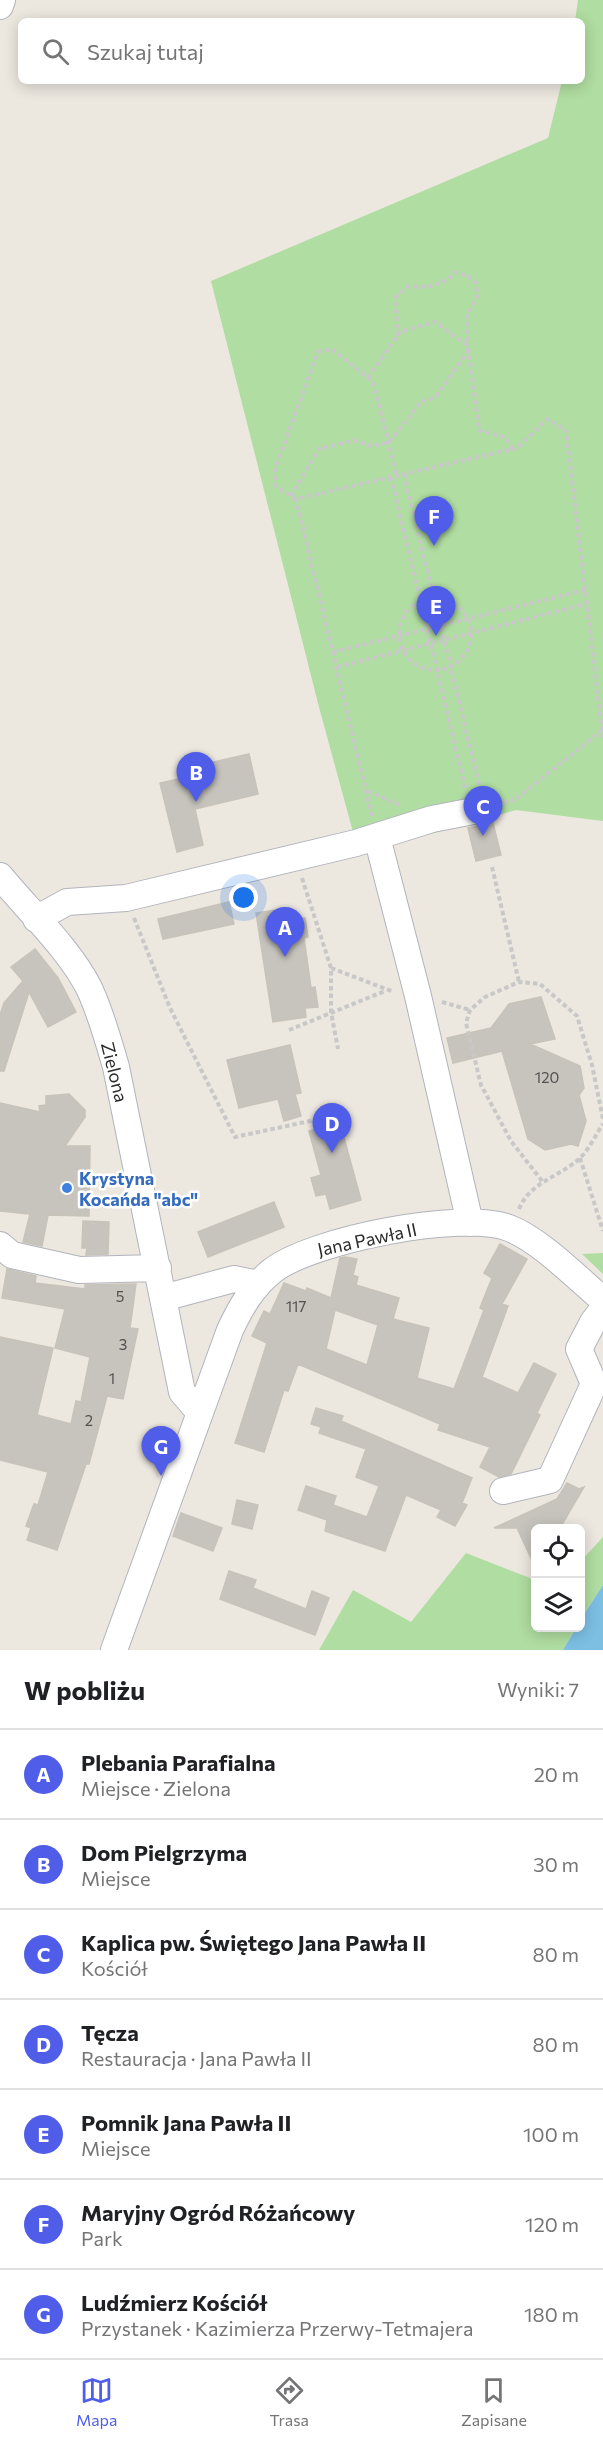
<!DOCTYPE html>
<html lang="pl">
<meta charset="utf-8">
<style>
:root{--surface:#fff;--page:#f6f6f6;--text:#202124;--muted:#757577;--line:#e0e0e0;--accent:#4f5de9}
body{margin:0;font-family:Commissioner,sans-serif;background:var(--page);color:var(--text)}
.controls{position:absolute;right:18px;bottom:18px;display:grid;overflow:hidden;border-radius:9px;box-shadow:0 3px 15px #0003}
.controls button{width:54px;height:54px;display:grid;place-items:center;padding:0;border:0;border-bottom:2px solid var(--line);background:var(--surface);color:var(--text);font:30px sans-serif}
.you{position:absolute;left:244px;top:898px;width:21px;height:21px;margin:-15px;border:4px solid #fff;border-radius:50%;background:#1a73e8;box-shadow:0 0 0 9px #1a73e833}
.badge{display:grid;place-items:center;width:39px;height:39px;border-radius:50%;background:var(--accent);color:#fff;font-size:20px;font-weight:700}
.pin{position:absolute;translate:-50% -50px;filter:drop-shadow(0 2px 3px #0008)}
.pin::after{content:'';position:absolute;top:32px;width:21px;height:18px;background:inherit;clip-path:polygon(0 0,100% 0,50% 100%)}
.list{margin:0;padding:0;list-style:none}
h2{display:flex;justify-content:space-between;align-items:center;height:78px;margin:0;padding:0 24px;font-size:26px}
h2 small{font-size:20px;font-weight:400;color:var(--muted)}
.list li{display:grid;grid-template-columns:39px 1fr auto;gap:18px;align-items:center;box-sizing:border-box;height:90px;padding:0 24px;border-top:2px solid var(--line)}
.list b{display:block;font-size:22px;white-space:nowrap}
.list p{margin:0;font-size:20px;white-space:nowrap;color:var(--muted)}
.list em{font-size:20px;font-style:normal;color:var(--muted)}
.icon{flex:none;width:33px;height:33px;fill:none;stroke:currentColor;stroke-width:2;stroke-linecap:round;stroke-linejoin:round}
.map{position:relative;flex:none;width:603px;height:1650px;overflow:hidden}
.search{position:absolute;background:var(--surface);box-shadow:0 3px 15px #0003;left:18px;right:18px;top:18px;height:66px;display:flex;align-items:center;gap:15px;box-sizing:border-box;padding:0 21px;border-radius:9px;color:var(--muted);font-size:22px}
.sheet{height:708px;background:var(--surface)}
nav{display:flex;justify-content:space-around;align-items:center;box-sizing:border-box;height:84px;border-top:2px solid var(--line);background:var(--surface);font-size:16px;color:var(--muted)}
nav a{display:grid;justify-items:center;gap:3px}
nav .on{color:var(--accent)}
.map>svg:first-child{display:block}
.green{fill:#b0dda1}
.water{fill:#7cbfe3}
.building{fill:#c7c4be;stroke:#c7c3b9;stroke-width:1.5;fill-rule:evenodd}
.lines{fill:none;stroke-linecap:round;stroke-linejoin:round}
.minor-casing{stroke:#b2b4bd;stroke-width:28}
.path{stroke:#c8c8c8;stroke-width:4;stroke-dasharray:4.5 3;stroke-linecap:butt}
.minor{stroke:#fff;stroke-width:26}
.shop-dot{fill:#3f7fe0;stroke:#fff;stroke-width:2}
.labels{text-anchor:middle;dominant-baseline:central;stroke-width:5;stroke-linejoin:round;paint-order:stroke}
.number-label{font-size:15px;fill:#525150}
.street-label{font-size:18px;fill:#2b2b2b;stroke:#fff}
.shop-label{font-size:18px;font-weight:bold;fill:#366cbe;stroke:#fff;text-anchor:start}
</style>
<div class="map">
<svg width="603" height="1650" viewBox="0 0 603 1650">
<rect width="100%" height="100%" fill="#ece7df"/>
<!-- green -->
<path class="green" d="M578,0H603V821L516,810L359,854L319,707L211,281L548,138L562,81H582V21H575Z
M603,1253V1274L582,1254Z
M603,1537V1585L581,1619V1561Z
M466,1553L535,1580L536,1628H576L563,1650H319L353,1590L411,1622Z"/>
<!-- water -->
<path class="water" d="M603,1585V1650H563L576,1628H580L581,1619Z"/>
<!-- building -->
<path class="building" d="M249,754L258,794L195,809L203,845L177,852L160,783L188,777L196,766Z
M493,823L501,855L476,861L468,828Z
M229,902L234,924L163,939L158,919Z
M283,909L285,921L305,918L308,937L304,938L311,988L315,987L318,1007L305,1008L306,1017L273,1022L256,913Z
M35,949L58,978L76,1012L48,1027L29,992L4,1071H0V1015L4,1003L23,981L11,967Z
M541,997L555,1039L530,1044L580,1066L584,1088L579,1095L586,1121L578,1146L571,1144L545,1150L528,1139L502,1051L453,1063L447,1038L491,1028L509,1004Z
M290,1045L301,1093L295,1094L301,1116L284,1121L278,1099L239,1108L227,1060Z
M69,1094L85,1110V1117L65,1146H90L89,1216L48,1215L42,1246L23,1242L30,1214L0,1211V1103L40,1112L39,1106L46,1105V1096Z
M340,1123L361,1200L330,1209L326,1194L316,1196L311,1178L321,1175L309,1131Z
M274,1202L284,1227L208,1257L198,1232Z
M83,1221L109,1222L108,1254L86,1255L87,1248H82Z
M500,1244L527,1259L502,1304L508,1306L482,1377L518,1393L534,1363L556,1374L537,1413L540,1415L511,1474L499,1477L480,1467L490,1447L438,1430L440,1424L298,1364L288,1391L284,1390L264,1452L235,1443L267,1343L252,1336L264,1311L270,1314L284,1283L306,1291L307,1288L331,1298L340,1258L345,1257L357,1259L353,1275L358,1277L356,1285L399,1298L393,1319L429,1328L417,1378L454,1389L484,1310L480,1308L492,1278L484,1273ZM335,1310L378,1325L367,1365L326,1349Z
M7,1269L36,1276L35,1283L85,1289V1285L136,1284L130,1328L138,1329L123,1399L107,1396L89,1464H86L57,1550L27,1540L31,1528L26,1526L34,1504L38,1505L48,1472L0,1460V1337L53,1348L37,1415L71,1424L76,1401L81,1402L90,1357L55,1348L65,1309L2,1298Z
M316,1408L343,1416L341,1421L472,1478L462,1503L467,1505L455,1526L437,1517L441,1510L406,1495L385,1551L325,1531L327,1520L298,1510L306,1486L336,1496L333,1505L367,1517L379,1486L356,1477L366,1449L319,1433L321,1427L311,1424Z
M567,1483L579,1489L584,1487L560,1528H536V1569L517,1528H494L557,1499Z
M237,1500L258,1505L252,1529L232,1524Z
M181,1513L222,1528L213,1551L173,1536Z
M229,1571L256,1580L253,1588L306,1609L312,1591L329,1598L315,1635L220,1599Z"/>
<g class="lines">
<defs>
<path id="minor" d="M0,6L2,0
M377,837L418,996L470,1223
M0,876C28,910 70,950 89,988C101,1013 108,1040 116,1067L182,1392L200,1413
M36,919L67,902L126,898L356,843L432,819L484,809
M0,1245L12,1255L79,1270L158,1268
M163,1298L234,1279L258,1284
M503,1491L550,1480L594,1384L579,1349L593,1322L603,1309
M114,1650L230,1330C241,1307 252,1287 272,1271C311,1240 462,1210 509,1228C540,1240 577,1278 603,1300"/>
</defs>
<!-- minor casing -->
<use href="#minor" class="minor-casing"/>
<!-- path -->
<path class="path" d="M397,336L396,297L408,286C428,288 441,286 456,272L474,279L478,294L467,316L468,346
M368,378L400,332L435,322L468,346L479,430L506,438L512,449
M404,474L480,788
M391,477L466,791
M291,496L319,449L354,440L371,446L389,442L422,401L435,398L468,351
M296,499L276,486L275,469L318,352L332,349L373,382L397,476
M399 634a36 36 0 1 1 72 0a36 36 0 1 1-72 0Z
M333,652L585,590
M337,667L586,604
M368,791L399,805
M503,803L516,799L601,731
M372,816L296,499L517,448L547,419L566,430L603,739
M492,867L519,982
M302,878L331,968V1012L338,1049
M134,918L170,1008L235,1137L315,1120
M331,968L394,992
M442,1002L470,1010
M289,1030L385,991
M580,1158L603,1231
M542,1181L511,1141L481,1085L466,1023L470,1010L485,997L519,982L540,984L577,1016L592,1065L603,1119
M519,1209C530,1182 559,1177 579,1159C589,1150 596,1134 603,1124"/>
<!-- minor -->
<use href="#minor" class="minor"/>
</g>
<!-- markers -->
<circle class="shop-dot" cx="67" cy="1188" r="6"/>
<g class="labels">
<!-- number labels -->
<g class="number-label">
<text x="547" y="1077">120</text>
<text x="120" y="1296">5</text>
<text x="296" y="1306">117</text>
<text x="123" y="1344">3</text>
<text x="112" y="1378">1</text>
<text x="89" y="1420">2</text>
</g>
<!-- street labels -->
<g class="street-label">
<text transform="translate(115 1072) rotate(76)">Zielona</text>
<text transform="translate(367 1239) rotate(-12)">Jana Pawła II</text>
</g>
<!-- shop labels -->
<g class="shop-label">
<text x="79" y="1178">Krystyna<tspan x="79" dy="21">Kocańda "abc"</tspan></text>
</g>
</g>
</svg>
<div class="controls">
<button><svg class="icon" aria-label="locate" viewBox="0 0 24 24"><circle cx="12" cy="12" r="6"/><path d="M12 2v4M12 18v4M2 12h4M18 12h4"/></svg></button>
<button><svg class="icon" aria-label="layers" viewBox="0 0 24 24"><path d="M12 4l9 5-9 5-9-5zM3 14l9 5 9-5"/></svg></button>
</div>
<div class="you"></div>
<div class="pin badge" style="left:285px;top:957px">A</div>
<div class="pin badge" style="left:196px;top:802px">B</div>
<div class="pin badge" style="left:483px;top:836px">C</div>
<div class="pin badge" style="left:332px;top:1153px">D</div>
<div class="pin badge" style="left:436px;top:636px">E</div>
<div class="pin badge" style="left:434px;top:546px">F</div>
<div class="pin badge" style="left:161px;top:1476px">G</div>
<div class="search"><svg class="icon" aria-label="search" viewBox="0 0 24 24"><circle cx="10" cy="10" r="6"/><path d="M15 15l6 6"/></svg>Szukaj tutaj</div>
</div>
<section class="sheet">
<h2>W pobliżu<small>Wyniki: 7</small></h2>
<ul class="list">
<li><span class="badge">A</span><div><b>Plebania Parafialna</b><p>Miejsce · Zielona</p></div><em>20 m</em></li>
<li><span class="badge">B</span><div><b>Dom Pielgrzyma</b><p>Miejsce</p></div><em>30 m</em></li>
<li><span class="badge">C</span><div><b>Kaplica pw. Świętego Jana Pawła II</b><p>Kościół</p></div><em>80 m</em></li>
<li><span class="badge">D</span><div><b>Tęcza</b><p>Restauracja · Jana Pawła II</p></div><em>80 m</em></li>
<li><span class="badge">E</span><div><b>Pomnik Jana Pawła II</b><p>Miejsce</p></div><em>100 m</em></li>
<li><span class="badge">F</span><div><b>Maryjny Ogród Różańcowy</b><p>Park</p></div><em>120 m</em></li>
<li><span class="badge">G</span><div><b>Ludźmierz Kościół</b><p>Przystanek · Kazimierza Przerwy-Tetmajera</p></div><em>180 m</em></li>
</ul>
</section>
<nav>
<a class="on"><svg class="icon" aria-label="map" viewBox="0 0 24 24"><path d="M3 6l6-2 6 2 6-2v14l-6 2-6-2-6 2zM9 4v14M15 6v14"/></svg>Mapa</a>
<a><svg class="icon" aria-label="directions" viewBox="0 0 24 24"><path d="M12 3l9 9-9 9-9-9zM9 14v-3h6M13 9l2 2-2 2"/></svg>Trasa</a>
<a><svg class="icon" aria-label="saved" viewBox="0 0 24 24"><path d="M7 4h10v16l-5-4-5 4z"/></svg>Zapisane</a>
</nav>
